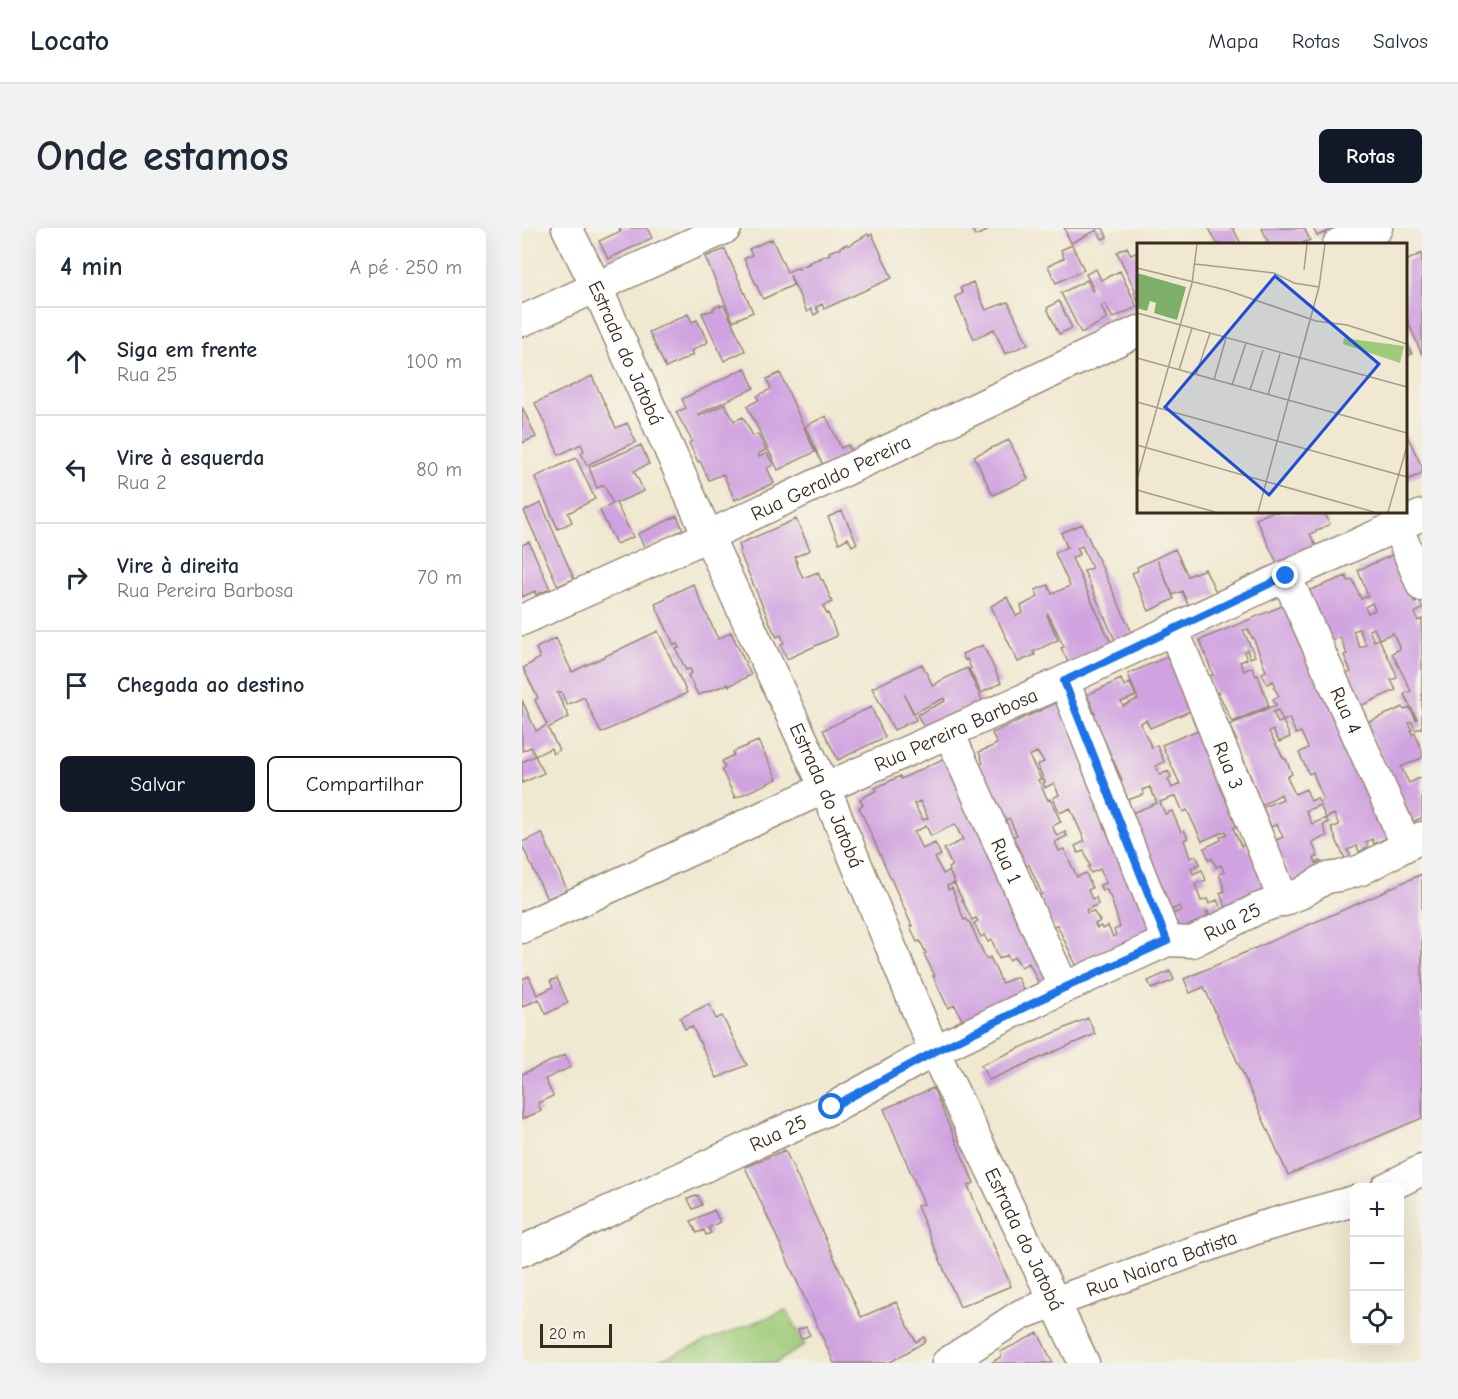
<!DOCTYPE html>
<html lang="pt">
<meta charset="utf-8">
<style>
:root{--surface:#fff;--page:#f2f2f3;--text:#1f2937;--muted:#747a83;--line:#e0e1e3;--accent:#111827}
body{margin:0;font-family:"Comic Neue",sans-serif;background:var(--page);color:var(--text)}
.controls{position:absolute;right:18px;bottom:18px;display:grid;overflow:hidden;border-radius:9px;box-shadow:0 6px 24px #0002}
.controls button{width:54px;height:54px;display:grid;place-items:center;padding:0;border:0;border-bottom:2px solid var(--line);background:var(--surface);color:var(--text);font:30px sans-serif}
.scale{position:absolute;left:18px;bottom:15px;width:72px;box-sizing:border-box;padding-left:6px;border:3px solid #3b2a1e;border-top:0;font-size:16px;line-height:21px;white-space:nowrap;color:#3b2a1e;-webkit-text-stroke:4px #f7f3e8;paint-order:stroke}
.stop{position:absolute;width:18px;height:18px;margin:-14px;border:4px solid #1a73e8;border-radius:50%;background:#fff}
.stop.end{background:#1a73e8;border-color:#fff;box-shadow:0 2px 6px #0008}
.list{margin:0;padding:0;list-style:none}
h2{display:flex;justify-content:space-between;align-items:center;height:78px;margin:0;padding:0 24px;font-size:26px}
h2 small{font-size:20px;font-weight:400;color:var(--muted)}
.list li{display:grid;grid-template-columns:39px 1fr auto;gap:18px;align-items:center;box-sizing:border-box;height:108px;padding:0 24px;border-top:2px solid var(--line)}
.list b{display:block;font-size:22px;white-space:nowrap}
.list p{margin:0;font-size:20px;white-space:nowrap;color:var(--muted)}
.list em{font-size:20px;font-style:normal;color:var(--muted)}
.actions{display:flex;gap:12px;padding:18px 24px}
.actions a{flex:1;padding:14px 0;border:2px solid var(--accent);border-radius:9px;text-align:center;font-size:21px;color:var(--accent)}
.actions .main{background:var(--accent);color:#fff}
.icon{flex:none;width:33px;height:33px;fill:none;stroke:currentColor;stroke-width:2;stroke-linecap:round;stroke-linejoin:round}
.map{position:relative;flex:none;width:900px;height:1135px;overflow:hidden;border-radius:9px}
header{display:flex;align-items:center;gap:36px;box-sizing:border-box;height:84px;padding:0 30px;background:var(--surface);border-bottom:2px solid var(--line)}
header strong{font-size:28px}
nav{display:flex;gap:33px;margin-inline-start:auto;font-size:21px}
.intro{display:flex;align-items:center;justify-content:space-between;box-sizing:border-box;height:144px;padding:0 36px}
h1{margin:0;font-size:42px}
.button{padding:15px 27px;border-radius:9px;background:var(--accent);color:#fff;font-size:21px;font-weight:700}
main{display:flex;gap:36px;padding:0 36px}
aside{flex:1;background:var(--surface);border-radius:9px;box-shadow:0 6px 24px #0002}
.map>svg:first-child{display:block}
.green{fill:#9ecb78;stroke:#6c7a4b;stroke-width:1.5}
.building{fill:#d0a3e0;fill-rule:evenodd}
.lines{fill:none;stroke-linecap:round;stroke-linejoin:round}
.minor-casing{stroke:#968977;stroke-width:33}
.minor{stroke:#fff;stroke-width:30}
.route{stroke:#1a73e8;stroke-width:8}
.labels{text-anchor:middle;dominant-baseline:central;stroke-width:6;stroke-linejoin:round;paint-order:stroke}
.street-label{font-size:20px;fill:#3b2a1e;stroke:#f7f3e8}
.inset-road{fill:none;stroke:#a89c89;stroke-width:1.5}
.view{fill:#1d4ed8;fill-opacity:0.15;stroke:#1d4ed8;stroke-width:3}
.inset-edge{fill:none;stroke:#3b2a1e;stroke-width:3}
</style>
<header>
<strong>Locato</strong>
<nav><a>Mapa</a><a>Rotas</a><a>Salvos</a></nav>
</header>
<div class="intro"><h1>Onde estamos</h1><a class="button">Rotas</a></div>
<main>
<aside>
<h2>4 min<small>A pé · 250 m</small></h2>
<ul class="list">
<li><svg class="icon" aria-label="ahead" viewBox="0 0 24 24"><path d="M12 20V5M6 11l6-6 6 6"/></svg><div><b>Siga em frente</b><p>Rua 25</p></div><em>100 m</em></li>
<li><svg class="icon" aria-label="left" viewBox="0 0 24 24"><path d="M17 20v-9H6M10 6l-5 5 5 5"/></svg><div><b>Vire à esquerda</b><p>Rua 2</p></div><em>80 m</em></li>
<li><svg class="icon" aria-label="right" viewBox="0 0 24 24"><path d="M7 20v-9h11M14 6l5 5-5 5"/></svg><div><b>Vire à direita</b><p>Rua Pereira Barbosa</p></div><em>70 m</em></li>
<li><svg class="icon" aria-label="arrive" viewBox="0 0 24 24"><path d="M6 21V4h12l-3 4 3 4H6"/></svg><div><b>Chegada ao destino</b></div></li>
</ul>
<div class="actions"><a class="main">Salvar</a><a>Compartilhar</a></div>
</aside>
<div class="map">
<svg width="900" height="1135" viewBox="0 0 900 1135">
<rect width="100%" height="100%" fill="#f7f3e8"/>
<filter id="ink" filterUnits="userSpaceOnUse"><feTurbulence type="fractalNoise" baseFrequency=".0167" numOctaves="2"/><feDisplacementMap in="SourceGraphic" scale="12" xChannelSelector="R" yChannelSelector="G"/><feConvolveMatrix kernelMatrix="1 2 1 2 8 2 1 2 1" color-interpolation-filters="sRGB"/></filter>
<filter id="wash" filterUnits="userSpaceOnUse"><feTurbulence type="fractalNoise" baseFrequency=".008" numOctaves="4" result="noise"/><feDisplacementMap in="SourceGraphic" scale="24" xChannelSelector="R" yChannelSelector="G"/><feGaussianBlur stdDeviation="1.35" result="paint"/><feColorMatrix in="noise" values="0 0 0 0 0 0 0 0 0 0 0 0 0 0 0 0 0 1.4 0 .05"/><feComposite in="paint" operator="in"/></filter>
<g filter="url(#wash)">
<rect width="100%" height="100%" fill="#f0e8d0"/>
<!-- green -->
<path class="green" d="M264,1082L283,1117L254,1135H130Z"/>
<g id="blocks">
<!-- building -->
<path class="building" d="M97,0H125L130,10L86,31L77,13L99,3Z
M450,0H464L465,3L453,8Z
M542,0H581L585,9L580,11L575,2L549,15Z
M687,0H711L719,16H695Z
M740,0H782L788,12L778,16H747Z
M791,0H808L809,2L795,8Z
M346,6L347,8L350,6L370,50L302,81L300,76L294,79L297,84L292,87L289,81L285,84L268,47L271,57L241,71L222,31L230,27L227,21L250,11L265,44L274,40L277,41L276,39L287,36L286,35L295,31H298L297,30L308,26L307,24L315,21H319L318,19L325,16L326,18Z
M550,17L562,42L534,55L526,38L542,30L539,22Z
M605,19L609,27L616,24V74L612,65L614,64L595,24Z
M203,21L231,84L211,93L183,29Z
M900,25V127L884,89V33Z
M574,41L579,52L598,43L615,79L591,90L583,76L579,78L585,91L559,105L539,65L565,52L570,63L572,62L564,46Z
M451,54L464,82L486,74L506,116L483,126L472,101L452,111L433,69L441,65L438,60Z
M537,73L550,100L537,106L525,80Z
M198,77V79L202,77L223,123L202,133L180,85L192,82L191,80Z
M166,86L170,94L175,92L186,114L169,123L171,127L144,140L127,104Z
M884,112L890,126L884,129Z
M223,140L232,160L176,186L177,188L203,176L212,193L221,189L231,208L236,206L244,222L236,226L237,229L245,225L251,237L245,240L252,255L213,272L201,246L187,252L178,233L176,234L167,215L170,213L154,184L164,180L160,171Z
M258,145L293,224L256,242L225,178L237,172L235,168L249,161L245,151Z
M70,148L94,200L105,195L114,214L65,237L59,225L62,223L59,216L37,227L13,175Z
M0,179L14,209L0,215Z
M304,188L319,220L326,217L329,223L301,238L283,198Z
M884,205L900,239V245L884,253Z
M487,212L506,251L471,267L452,228Z
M119,217L127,236L112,243L122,263L94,275L111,309L94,316L78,282L91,276L82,257L75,260L67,239Z
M54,230L73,271L46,285L50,294L36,301L13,249Z
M19,275L52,351L36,358L2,283Z
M320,283L335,315L330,318L326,310L317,315L306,289Z
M749,284H802L808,296L788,306L794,318L775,327L757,339L734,291Z
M155,288L161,302L123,320L116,306Z
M274,291L288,322L273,329L276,339L281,350L296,344L299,352H301L310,374L301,378L305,386L306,385L315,408L265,431L259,417L262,415L259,407L255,409L251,402L217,323L219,322L217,316Z
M560,296L611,407L594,414L562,343L570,340L560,318L555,320L558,326L550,330L589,415L547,436L539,420L542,419L526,386L525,387L536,412L511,424L513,427L496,434L469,378L485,369L494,388L501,385L499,378L516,369L513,362L526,357L530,366L548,358L533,325L545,319L539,305Z
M7,314L28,361L14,367L13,363L0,369V317Z
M653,321L666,348L683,341L695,366L666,377L660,363L651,367L635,332L652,371L627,383L610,345L616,343L615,339Z
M873,326L893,375L897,373L900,379V381L893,385L896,393L900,391V500L893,502L890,494L887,495L890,502L889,503L890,507L893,505L900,523V530L879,539L887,555L900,549V590L890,594L844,495L881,479L882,482L888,480L894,492L895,491L882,466L889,463L870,425L878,421L871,405L857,411L852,400L847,402L852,413L857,411L873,443L875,450L869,452L874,462L836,479L819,449L829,444L822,427L825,426L818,409L805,415L786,363L824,348L826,353L831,352L839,371L846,368L836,342ZM850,375L853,382L846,385L843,379ZM837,401L844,417L838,420L831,403Z
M171,356L196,411L209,404L229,447L207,458L206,456L176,467L166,447L170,445L168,441L164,442L154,421L157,420L155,416L152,417L133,376L144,371V369Z
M765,376L869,608L852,616L850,611L844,614L846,619L837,624L835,618L825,622L829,628L823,631L809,600L817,597L812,586L804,590L806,594L801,597L805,608L790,614L796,629L792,630L794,635L798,633L802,640L770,655L752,613L761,609L755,596L749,599L741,579L761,571L759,566L740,577L721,530L719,531L713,515L715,513L707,497L754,477L751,471L757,468L752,459L754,458L751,453L745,456L740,445L744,443L731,409L730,410L726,401L721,402L733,428L728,430L725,422L722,424L725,431L718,434L722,443L730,439L734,448L736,447L747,478L710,494L696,464L693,466L686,448L691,447L678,412ZM756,482L761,493L767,490L774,506L779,504L786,520L777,525L787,546L791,544L801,572L797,574L795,570L789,573L784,561L773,566L765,549L770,546L764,531H762L747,504L751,502L757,514L768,509L761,493L756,495L751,484ZM798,577L804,590L790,596L784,583Z
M136,403L165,465L79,505L62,469L45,477L39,464L35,465L47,489L26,500L37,522L31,526L29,520L13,528L22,545L0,555V534L13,528L9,519L0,523V472L14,503L25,497L13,472L16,470L1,440L18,430L14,420L34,410L50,444Z
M461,417L479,455L459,465L447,441L449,440L445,431L443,432L440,426Z
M651,426L673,481L628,500L624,492L618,495L630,520L635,517L642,534L634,538L638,547L646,543L649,549L646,551L650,560L658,556L640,517L681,500L722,596L711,600L719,618L724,616L749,662L704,680L698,665L703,663L697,646L702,644L699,637L694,639L690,630L687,632L682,620L699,612L698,609L705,606L704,603L680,613L665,582L661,584L654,568L638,574L643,586L650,583L659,604L662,602L666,610L662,612L668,630L674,628L678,636L669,640L671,646L680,642L684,652L673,656L679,673L685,671L687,676L695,672L701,685L688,690L686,683L684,684L686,689L666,698L668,701L661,704L642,689L660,682L658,678L642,685L610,585L635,575L628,559L620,562L622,566L606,572L598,553L600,552L571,487L573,486L565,467L599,451L602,458L608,455L614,468L599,474L601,478L616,471L606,446Z
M400,436L411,458L415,456L414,455L445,440L461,474L403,501L395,487L423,473L422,470L392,485L382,466L394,492L372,502L350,460Z
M536,474L638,716L557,743L535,697L531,698L516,668L520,666L507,637L502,639L489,609L495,607L487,590L482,593L456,537L461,535L457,524L475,516L470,505ZM515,524L522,534L515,537L523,554L521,555L523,560L532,555L537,567L531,570L538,585L548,580L563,613L553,618L556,625L562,623L568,638L566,639L569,645L578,641L584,655L578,657L580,663L584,661L589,670L598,699L592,702L594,707L591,709L586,698L580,701L579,698L575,700L573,696L578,693L571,683L565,685L564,682L576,676L574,669L570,671L566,662L570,660L564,645L555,649L542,621L537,623L533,614L545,608L543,604L535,608L530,598L539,594L528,571L526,572L516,552L519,551L507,528Z
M349,479L363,509L316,532L301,502Z
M236,513L255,551L213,570L200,542L203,540L200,533L212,527L211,524Z
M425,529L533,754L519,760L507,735L499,739L493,729L487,732L485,727L477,731L470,712L466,714L462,707L459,709L452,695L456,693L454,690L450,692L435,661L426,640L430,638L422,621L441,612L433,596L409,608L404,598L392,604L400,621L413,615L419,627L413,630L421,646L427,643L433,655L425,658L426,662L430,660L442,692L444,691L448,695L464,731L468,729L480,755L495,749L504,767L441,794L433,777L426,780L411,748H413L402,726L404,725L398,713L395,714L388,698H390L337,579L341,577L338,571L355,562L353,560L378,548L379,551ZM398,573L406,590L401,592L392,576Z
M20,605L45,662L25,671L0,617V614Z
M900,646V890L766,947L682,759L668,765L662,751L865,663L864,662Z
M648,743L652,752L630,761L626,753Z
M7,748L15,767L31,759L28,753L35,750L46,775L24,786L17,771L0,779V751Z
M187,776L194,791L200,788L225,837L195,850L170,798L163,801L158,790Z
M566,790L573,806L467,852L459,837Z
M43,827L49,839L23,851L31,868L16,875L19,883L0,891V846Z
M411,860L452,955L446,958L489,1058L438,1079L395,978L402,976L362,881Z
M263,922L339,1089L374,1074L394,1114L402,1109L404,1113L367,1135H312L223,939Z
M176,967L180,977L171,981L166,971Z
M192,982L198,994L186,1000L189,1005L184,1007L182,1002L175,1005L169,993Z
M284,1099L288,1107L279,1111L276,1102Z
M516,1105L531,1135H469L480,1128L478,1124Z"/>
</g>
</g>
<g filter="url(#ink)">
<use href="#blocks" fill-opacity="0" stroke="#968977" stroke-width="1.5"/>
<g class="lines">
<defs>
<g id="minor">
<path id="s1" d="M45,0L75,60L186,308L303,560L412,823L562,1135"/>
<path d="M816,16L855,0"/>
<path d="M0,93L204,0"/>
<path d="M875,298L900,358"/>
<path id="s2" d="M764,348L884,616"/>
<path id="s3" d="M0,392L186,308L616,103"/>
<path id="s4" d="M651,401L762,673"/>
<path d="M542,453L645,713"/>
<path id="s5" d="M427,505L542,760"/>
<path id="s6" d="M0,700L303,560L542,453L764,348L900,287"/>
<path d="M864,960L900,942"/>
<path id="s7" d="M0,1023L310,880L412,823L542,760L645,713L670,714L735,681L778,666L804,650L818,648L839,642L900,609"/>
<path id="s8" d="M425,1135L500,1086L739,999L832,973"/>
</g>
</defs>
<!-- minor casing -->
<use href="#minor" class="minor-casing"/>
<!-- minor -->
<use href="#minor" class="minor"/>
</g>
</g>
<g class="lines" filter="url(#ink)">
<!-- route -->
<path class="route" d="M310,879L412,824L542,760L645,713L542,453L764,348"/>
</g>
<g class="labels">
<!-- street labels -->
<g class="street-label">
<text stroke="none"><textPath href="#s1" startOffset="138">Estrada do Jatobá</textPath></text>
<text stroke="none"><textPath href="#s3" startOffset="340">Rua Geraldo Pereira</textPath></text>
<text stroke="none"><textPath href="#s2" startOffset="147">Rua 4</textPath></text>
<text stroke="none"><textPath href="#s6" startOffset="477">Rua Pereira Barbosa</textPath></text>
<text stroke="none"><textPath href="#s4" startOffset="147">Rua 3</textPath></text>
<text stroke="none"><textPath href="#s1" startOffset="624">Estrada do Jatobá</textPath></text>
<text stroke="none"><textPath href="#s5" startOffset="140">Rua 1</textPath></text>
<text stroke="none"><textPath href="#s7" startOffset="786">Rua 25</textPath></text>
<text stroke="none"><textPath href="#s7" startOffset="282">Rua 25</textPath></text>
<text stroke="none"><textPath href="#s1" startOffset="1110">Estrada do Jatobá</textPath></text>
<text stroke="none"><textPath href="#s8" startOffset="238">Rua Naiara Batista</textPath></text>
</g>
</g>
<!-- overview -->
<g transform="translate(615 15)">
<rect width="270" height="270" fill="#f0e8d0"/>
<path d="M207,95L267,103L263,120L206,101Z" fill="#9ecb78"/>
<path d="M0,30L49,44L40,77L17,70L19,60L13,58L10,68L0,65Z" fill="#7eaf68"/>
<path class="inset-road" d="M58,21L137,30L157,40L182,44M0,25L89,47L179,78L210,82L270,101M167,27L170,1M0,70L270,144M0,115L270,190M42,127L55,85M59,132L73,90M77,137L89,95M95,142L109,100M113,147L126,107M131,152L143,111M0,159L270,234M0,202L237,269M0,236L55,40L60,1M0,247L78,269M121,269L182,44L188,1M251,269L270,203"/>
<path class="view" d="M138,33L242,121L132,252L28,164Z"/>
<rect width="270" height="270" class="inset-edge"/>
</g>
</svg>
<div class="controls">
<button>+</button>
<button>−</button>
<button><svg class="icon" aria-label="locate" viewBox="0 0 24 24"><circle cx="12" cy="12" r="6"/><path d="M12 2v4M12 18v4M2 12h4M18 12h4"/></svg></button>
</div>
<div class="scale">20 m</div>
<div class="stop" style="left:310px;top:879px"></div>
<div class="stop end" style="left:764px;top:348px"></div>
</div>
</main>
